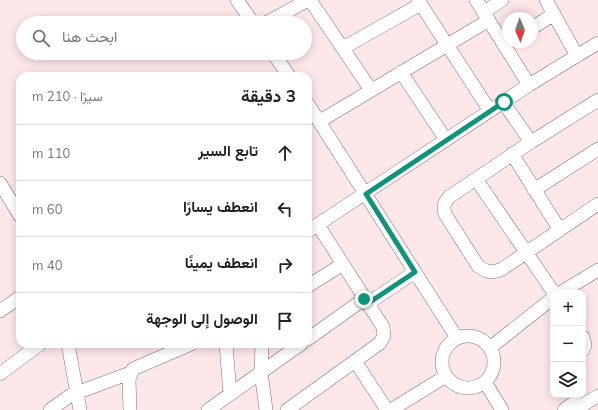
<!DOCTYPE html>
<html lang="ar">
<meta charset="utf-8">
<style>
:root{--surface:#fff;--page:#f2f2f2;--text:#222;--muted:#767676;--line:#e0e0e0}
body{margin:0;font-family:Mulish,Vazirmatn,sans-serif;background:var(--page);color:var(--text);direction:rtl}
.controls{position:absolute;right:12px;bottom:12px;display:grid;overflow:hidden;border-radius:8px;box-shadow:0 2px 10px #0003}
.controls button{width:36px;height:36px;display:grid;place-items:center;padding:0;border:0;border-bottom:1px solid var(--line);background:var(--surface);color:var(--text);font:20px sans-serif}
.compass{position:absolute;left:502px;top:12px;width:36px;height:36px;border-radius:50%;background:var(--surface);box-shadow:0 2px 10px #0003;rotate:178deg}
.stop{position:absolute;width:12px;height:12px;margin:-9px;border:3px solid #10937b;border-radius:50%;background:#fff}
.stop.end{background:#10937b;border-color:#fff;box-shadow:0 1px 4px #0008}
.list{margin:0;padding:0;list-style:none}
h2{display:flex;justify-content:space-between;align-items:center;height:52px;margin:0;padding:0 16px;font-size:17px}
h2 small{font-size:13px;font-weight:400;color:var(--muted)}
.list li{display:grid;grid-template-columns:26px 1fr auto;gap:12px;align-items:center;box-sizing:border-box;height:56px;padding:0 16px;border-top:1px solid var(--line)}
.list b{display:block;font-size:15px;white-space:nowrap}
.list em{font-size:13px;font-style:normal;color:var(--muted)}
.icon{flex:none;width:22px;height:22px;fill:none;stroke:currentColor;stroke-width:2;stroke-linecap:round;stroke-linejoin:round}
.map{position:relative;flex:none;width:598px;height:410px;overflow:hidden;direction:ltr}
.search{position:absolute;background:var(--surface);box-shadow:0 2px 10px #0003;left:16px;top:16px;width:296px;height:44px;display:flex;align-items:center;gap:10px;box-sizing:border-box;padding:0 14px;border-radius:22px;color:var(--muted);font-size:15px}
.panel{position:absolute;background:var(--surface);box-shadow:0 2px 10px #0003;left:16px;top:72px;width:296px;height:276px;border-radius:12px;direction:rtl}
.map>svg:first-child{display:block}
.lines{fill:none;stroke-linecap:round;stroke-linejoin:round}
.minor-casing{stroke:#866d70;stroke-width:14}
.minor{stroke:#fff;stroke-width:13}
.route{stroke:#10937b;stroke-width:5}
</style>
<div class="map">
<svg width="598" height="410" viewBox="0 0 598 410">
<rect width="100%" height="100%" fill="#fee7e9"/>
<g class="lines">
<defs>
<path id="minor" d="M237,0L253,23
M310,0L371,90
M418,0L490,111
M476,0L529,85
M546,0L577,56
M484,12L502,0
M266,23L308,0
M532,28L554,14
M343,48L421,4
M273,53L289,76
M401,72L446,140
M503,102L531,142L449,197C444,203 443,207 445,214L478,266C487,272 492,274 502,269L598,204
M308,104L457,338
M320,121L489,20
M531,142L598,100
M512,154L560,230
M476,179L554,293
M0,183L20,216
M534,190L598,149
M308,231L529,85L598,43
M308,286L343,264
M560,293L598,270
M367,304L415,272
M0,311L20,297
M442 362a26 26 0 1 1 52 0a26 26 0 1 1-52 0Z
M583,337L585,345L583,350
M308,339L364,299
M68,344L80,410
M226,344L230,394
M262,344L261,372L266,410
M491,347L553,298
M355,361L387,410
M0,374L40,344
M485,382L502,410
M579,407L598,396
M50,410L71,395L130,373
M130,410L129,379L133,369L191,344
M208,410L301,344
M287,410L380,343L384,336L383,327L318,225
M391,410L446,376
M564,410L575,402L582,410"/>
</defs>
<!-- minor casing -->
<use href="#minor" class="minor-casing"/>
<!-- minor -->
<use href="#minor" class="minor"/>
</g>
<g class="lines">
<!-- route -->
<path class="route" d="M364,299L367,304L415,272L366,194L504,102"/>
</g>
</svg>
<div class="controls">
<button>+</button>
<button>−</button>
<button><svg class="icon" aria-label="layers" viewBox="0 0 24 24"><path d="M12 4l9 5-9 5-9-5zM3 14l9 5 9-5"/></svg></button>
</div>
<svg class="compass" viewBox="-18 -18 36 36"><path d="M0-13l5 13h-10z" fill="#e53935"/><path d="M0 13l5-13h-10z" fill="#767676"/></svg>
<div class="stop" style="left:504px;top:102px"></div>
<div class="stop end" style="left:364px;top:299px"></div>
<div class="search"><svg class="icon" aria-label="search" viewBox="0 0 24 24"><circle cx="10" cy="10" r="6"/><path d="M15 15l6 6"/></svg>ابحث هنا</div>
<section class="panel">
<h2>3 دقيقة<small>سيرًا · 210 m</small></h2>
<ul class="list">
<li><svg class="icon" aria-label="ahead" viewBox="0 0 24 24"><path d="M12 20V5M6 11l6-6 6 6"/></svg><div><b>تابع السير</b></div><em>110 m</em></li>
<li><svg class="icon" aria-label="left" viewBox="0 0 24 24"><path d="M17 20v-9H6M10 6l-5 5 5 5"/></svg><div><b>انعطف يسارًا</b></div><em>60 m</em></li>
<li><svg class="icon" aria-label="right" viewBox="0 0 24 24"><path d="M7 20v-9h11M14 6l5 5-5 5"/></svg><div><b>انعطف يمينًا</b></div><em>40 m</em></li>
<li><svg class="icon" aria-label="arrive" viewBox="0 0 24 24"><path d="M6 21V4h12l-3 4 3 4H6"/></svg><div><b>الوصول إلى الوجهة</b></div></li>
</ul>
</section>
</div>
